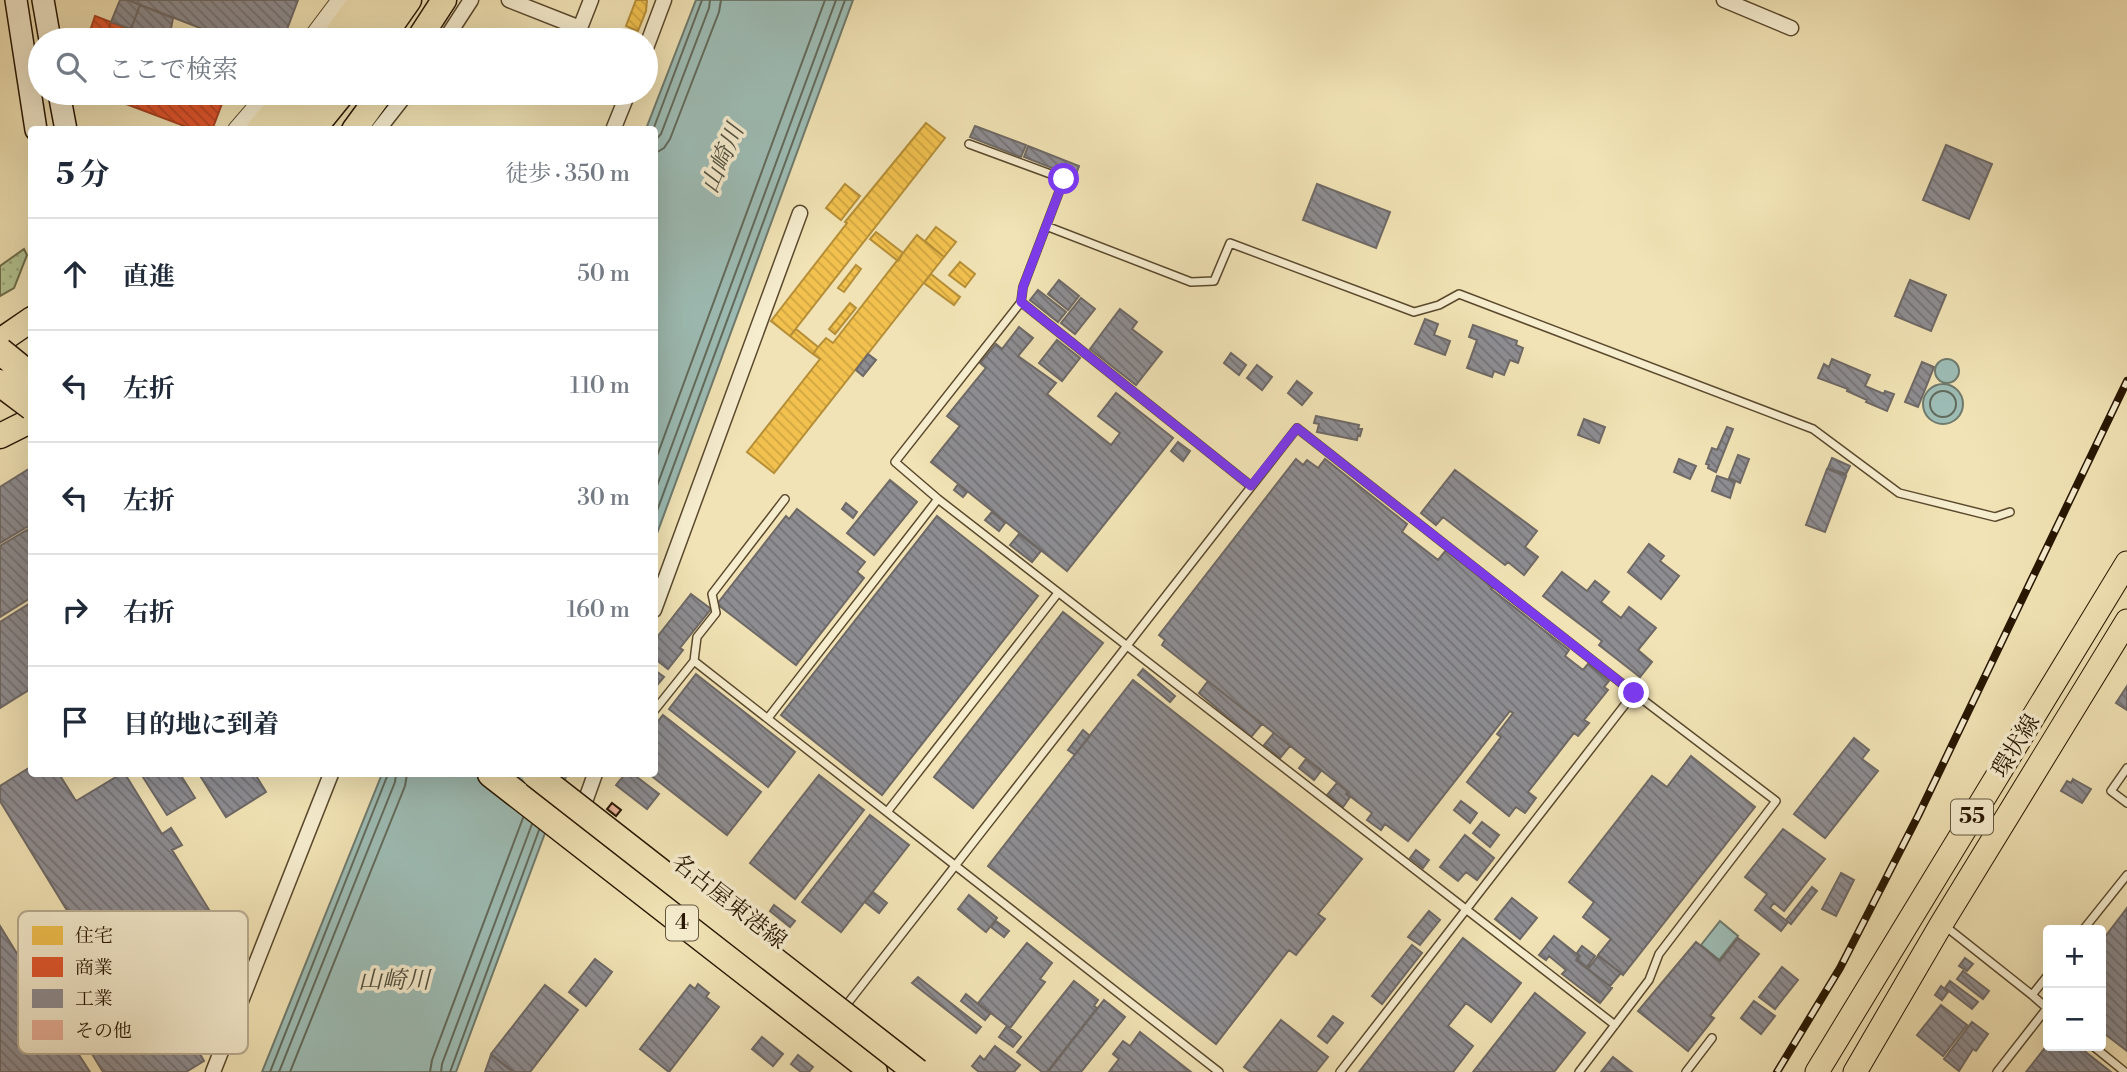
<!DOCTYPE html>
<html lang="ja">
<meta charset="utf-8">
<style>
:root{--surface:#fff;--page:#f2f2f3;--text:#1f2937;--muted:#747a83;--line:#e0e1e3}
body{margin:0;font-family:"Libre Bodoni","Noto Serif JP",serif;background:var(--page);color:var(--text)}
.controls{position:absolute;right:21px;bottom:21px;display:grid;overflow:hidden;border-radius:7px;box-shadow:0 7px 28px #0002}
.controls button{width:63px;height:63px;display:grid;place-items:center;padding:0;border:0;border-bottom:2px solid var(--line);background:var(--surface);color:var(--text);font:35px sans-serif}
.stop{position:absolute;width:21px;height:21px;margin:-16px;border:5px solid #7c3aed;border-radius:50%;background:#fff}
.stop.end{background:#7c3aed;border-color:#fff;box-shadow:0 2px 7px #0008}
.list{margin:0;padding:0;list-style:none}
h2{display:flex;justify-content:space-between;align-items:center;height:91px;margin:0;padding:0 28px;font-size:30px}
h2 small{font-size:23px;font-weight:400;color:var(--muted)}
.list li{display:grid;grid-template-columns:46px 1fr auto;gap:21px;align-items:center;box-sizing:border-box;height:112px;padding:0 28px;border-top:2px solid var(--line)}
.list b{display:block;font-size:26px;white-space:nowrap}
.list em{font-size:23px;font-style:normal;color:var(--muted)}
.icon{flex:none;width:38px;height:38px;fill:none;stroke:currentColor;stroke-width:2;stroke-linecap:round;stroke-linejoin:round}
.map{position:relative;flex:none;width:2127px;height:1072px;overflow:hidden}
.search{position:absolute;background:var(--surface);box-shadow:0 7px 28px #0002;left:28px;top:28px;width:630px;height:77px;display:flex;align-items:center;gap:18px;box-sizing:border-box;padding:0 24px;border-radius:38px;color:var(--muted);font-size:26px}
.panel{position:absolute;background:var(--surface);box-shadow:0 7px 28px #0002;left:28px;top:126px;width:630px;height:651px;border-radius:7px}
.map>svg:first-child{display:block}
.park{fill:url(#park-dots);stroke:#6e6e49;stroke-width:2}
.water{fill:#9dbdb6;stroke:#6e7a6d;stroke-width:2}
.homes{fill:url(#homes-back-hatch);stroke:#b58e37;stroke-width:2}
.shops{fill:url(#shops-back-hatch);stroke:#ab4420;stroke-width:2}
.industry{fill:url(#industry-back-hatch);stroke:#6e6966;stroke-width:2}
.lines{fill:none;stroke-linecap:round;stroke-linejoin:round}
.shore{stroke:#626a5b;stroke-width:2}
.building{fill:url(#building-back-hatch);stroke:#271600;stroke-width:2}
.service-casing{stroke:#5a492d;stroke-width:10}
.minor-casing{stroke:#5a492d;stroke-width:17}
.tertiary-casing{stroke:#5a492d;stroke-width:20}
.secondary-casing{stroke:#271600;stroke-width:24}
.primary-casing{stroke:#271600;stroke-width:25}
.trunk-casing{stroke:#271600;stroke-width:27}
.motorway-casing{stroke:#271600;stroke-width:29}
.service{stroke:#f6edcf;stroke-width:7}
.minor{stroke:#f6edcf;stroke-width:14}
.tertiary{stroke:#f6edcf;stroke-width:18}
.secondary{stroke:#f6edcf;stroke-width:21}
.primary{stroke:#f1e3b5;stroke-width:23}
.trunk{stroke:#f1e3b5;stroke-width:24}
.motorway{stroke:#f1e3b5;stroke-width:26}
.rail-casing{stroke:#271600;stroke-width:8}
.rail{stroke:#f6edcf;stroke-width:5;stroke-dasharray:16;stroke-linecap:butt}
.motorway-bridge-casing{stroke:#271600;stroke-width:29;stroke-linecap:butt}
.motorway-bridge{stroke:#f1e3b5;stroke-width:26}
.route{stroke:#7c3aed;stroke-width:9}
.labels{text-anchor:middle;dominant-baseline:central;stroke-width:7;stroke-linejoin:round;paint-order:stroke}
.shield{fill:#f6edcf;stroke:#65563e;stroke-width:2}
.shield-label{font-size:21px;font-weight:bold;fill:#271600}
.street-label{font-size:23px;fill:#271600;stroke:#f6edcf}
.water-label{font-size:24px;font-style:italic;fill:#505040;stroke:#f6edcf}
.key{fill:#f6edcf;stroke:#b8ac91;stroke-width:2}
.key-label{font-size:19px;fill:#271600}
</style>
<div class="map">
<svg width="2127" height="1072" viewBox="0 0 2127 1072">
<defs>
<pattern id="park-dots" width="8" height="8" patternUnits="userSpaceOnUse" patternTransform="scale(1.75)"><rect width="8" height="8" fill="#b4c592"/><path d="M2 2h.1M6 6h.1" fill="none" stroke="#9ba87c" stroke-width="1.8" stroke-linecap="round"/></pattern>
<pattern id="homes-back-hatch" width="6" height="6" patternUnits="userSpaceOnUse" patternTransform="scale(1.75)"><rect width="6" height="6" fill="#f2c14e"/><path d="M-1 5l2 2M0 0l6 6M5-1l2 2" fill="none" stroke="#d0a542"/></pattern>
<pattern id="shops-back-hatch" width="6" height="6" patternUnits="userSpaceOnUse" patternTransform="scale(1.75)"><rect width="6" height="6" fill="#e4572e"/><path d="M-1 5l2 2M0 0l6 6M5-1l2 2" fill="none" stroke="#b94725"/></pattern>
<pattern id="industry-back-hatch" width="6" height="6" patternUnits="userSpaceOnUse" patternTransform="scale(1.75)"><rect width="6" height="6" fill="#8d8d92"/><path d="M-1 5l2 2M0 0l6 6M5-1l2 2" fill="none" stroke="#737275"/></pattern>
<pattern id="building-back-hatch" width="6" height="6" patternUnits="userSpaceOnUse" patternTransform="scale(1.75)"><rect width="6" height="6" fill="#e8b097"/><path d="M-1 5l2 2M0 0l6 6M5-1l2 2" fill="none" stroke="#c79780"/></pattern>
</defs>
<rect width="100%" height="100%" fill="#f1e3b5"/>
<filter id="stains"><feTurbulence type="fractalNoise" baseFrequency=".00286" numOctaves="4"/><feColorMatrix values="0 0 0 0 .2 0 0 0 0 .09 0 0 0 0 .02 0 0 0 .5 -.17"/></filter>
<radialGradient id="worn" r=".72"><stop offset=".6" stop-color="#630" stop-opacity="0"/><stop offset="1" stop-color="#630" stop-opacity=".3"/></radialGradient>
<!-- park -->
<path class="park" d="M24,249L27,255L14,288L0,296V266Z"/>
<!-- water -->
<path class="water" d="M696,0H853L655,539L654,130L646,129Z
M1935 371a12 12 0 1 1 24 0a12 12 0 1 1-24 0Z
M1923 404a20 20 0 1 1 40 0a20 20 0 1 1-40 0Z
M382,774H567L456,1072H262Z
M1720,921L1738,936L1719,960L1701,945Z"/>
<!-- homes -->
<path class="homes" d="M636,0H647L646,11L638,31L626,26Z
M926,123L945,138L790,336L771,321L847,223L845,222Z
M845,184L860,196L841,220L826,208Z
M936,227L956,242L944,257L925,241Z
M876,232L903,253L898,261L870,239Z
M917,235L944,257L774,473L747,452L820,359L813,354L818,347L826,338L833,343Z
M960,262L975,274L965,287L949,275Z
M856,265L861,269L844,292L838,288Z
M931,274L960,297L954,305L924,283Z
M850,303L856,308L835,334L829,329Z
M796,329L818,347L813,354L790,336Z"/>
<!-- shops -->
<path class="shops" d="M95,16L111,22L105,40H87Z
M111,22L131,29L160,40H105Z
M97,93H226L212,130H195Z"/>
<!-- industry -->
<path class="industry" d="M120,0H128L140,5L131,29L111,22Z
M128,0H298L283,40H231Z
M140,5L173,18L169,40H160L131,29Z
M975,126L1026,145L1021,157L970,137Z
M1946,145L1992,164L1969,219L1923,200Z
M1028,146L1079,166L1075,177L1024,157Z
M1317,184L1390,212L1376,248L1303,220Z
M1059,280L1079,296L1068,310L1048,294Z
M1910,280L1946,295L1931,331L1895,316Z
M1038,290L1066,312L1058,322L1030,300Z
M1081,298L1095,309L1075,334L1061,323Z
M1120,309L1137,322L1132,329L1162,352L1136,385L1090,349Z
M1425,319L1438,324L1434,335L1450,341L1445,355L1415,344Z
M1473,325L1517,341L1516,345L1523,348L1518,363L1510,360L1504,375L1494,371L1492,377L1467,368L1477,340L1469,337Z
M1019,327L1033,338L1018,356L1056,383L1047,394L1111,445L1120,433L1098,416L1116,393L1173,438L1067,571L931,462L960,426L947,416L986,368L980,363L996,344L1002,349Z
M1057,340L1080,358L1062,381L1039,363Z
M1231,353L1246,365L1239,375L1224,363Z
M868,354L876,360L863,376L856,370Z
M1832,359L1870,375L1865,386L1884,394L1885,391L1894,394L1887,411L1866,402L1867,400L1847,391L1848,389L1818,378L1824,364L1829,367Z
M1922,362L1934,367L1918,407L1905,402Z
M1257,365L1272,377L1262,390L1247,378Z
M1297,381L1312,393L1302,405L1288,393Z
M1316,416L1359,425L1358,429H1362L1360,436L1358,435L1357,440L1317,432L1319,424L1314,423Z
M1584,419L1605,427L1599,443L1578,435Z
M1727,427L1733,429L1716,472L1708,468L1709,465L1706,464L1712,448L1717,450Z
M1178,442L1190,451L1183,461L1171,451Z
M1738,455L1749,459L1740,483L1729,478Z
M1832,458L1850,466L1846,474L1828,468Z
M1296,459L1303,465L1307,460L1318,468L1325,459L1407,524L1402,532L1438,560L1447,549L1494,586L1491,589L1569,650L1565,656L1583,670L1588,664L1609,681L1604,687L1608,690L1584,720L1589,723L1578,736L1574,733L1528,792L1536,798L1525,813L1516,807L1509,816L1467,782L1501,737L1497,734L1513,713L1510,711L1408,841L1385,824L1381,830L1367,820L1372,813L1347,794L1349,792L1162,645L1165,640L1159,635Z
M1679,459L1696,466L1690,479L1674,472Z
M32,467V524L0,543V487Z
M1827,469L1846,476L1825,532L1806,525Z
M1455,470L1537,531L1525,547L1538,557L1524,575L1508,562L1505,565L1443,517L1436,525L1421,513Z
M1717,476L1735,482L1730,498L1712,491Z
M890,480L917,502L874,555L847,533Z
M958,484L967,492L963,497L954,490Z
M846,503L857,512L853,518L842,509Z
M797,509L865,562L857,572L864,578L796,665L717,604L786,516L789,519Z
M992,512L1005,523L999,531L985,520Z
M937,516L1038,596L882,795L781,715Z
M32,527V597L0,617V546Z
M1019,534L1041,551L1032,562L1010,545Z
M1649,544L1664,556L1660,561L1679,576L1661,599L1628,572Z
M1562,572L1587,591L1595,581L1609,592L1601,602L1621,618L1629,607L1656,628L1638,650L1652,662L1640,677L1599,645L1602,641L1543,596Z
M691,594L711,609L680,648L683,650L668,669L654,658V641Z
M32,602V688L0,708V622Z
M1063,612L1103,643L973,808L934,777Z
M1143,669L1175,696L1170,702L1138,675Z
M656,671L664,677L654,689V672Z
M696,674L795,752L768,787L669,709Z
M1133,680L1362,859L1318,914L1325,919L1296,955L1289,950L1216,1044L988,866Z
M1208,681L1262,724L1251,737L1199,693Z
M2127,686V710L2116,703Z
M663,715L761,792L727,835L649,774H654V726Z
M1083,730L1090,736L1075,755L1068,750Z
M1274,733L1290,746L1280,758L1264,745Z
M1854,738L1869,750L1862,759L1878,771L1825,838L1794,814Z
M1691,756L1755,807L1623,975L1598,955L1611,939L1583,917L1594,902L1569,882L1652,776L1667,787Z
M1306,759L1321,771L1314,780L1299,768Z
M32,766V774H59L76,801L121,774H125L162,834L171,828L182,845L172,850L219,926L170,956L219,1035L197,1049L204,1061L186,1072H103L72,1021L85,1012L82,1007L114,987L0,801V786Z
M141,774H180L195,798L167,815Z
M199,774H255L266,792L226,817Z
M625,774H633L659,794L647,809L616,785Z
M819,775L864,810L795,899L750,863Z
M2073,779L2091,789L2082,803L2061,791L2067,781L2071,783Z
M1337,783L1348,792L1346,794L1350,797L1343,807L1327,795Z
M1461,801L1477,813L1470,823L1454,810Z
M870,815L909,845L841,932L802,902Z
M1482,822L1499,835L1490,847L1473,833Z
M1783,829L1825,859L1784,911L1774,903L1770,908L1788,922L1781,931L1755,910L1767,894L1745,877Z
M1465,835L1494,858L1477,880L1466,872L1458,881L1440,867Z
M1416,850L1429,860L1423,868L1410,858Z
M1841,873L1854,880L1836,916L1822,909Z
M1812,887L1817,891L1791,924L1786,920Z
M873,892L887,903L879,913L865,902Z
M969,895L997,918L986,932L958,909Z
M1512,898L1537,918L1520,939L1495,919Z
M774,905L795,921L790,927L770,911Z
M2127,908V1051L2101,1031V942Z
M1429,911L1440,920L1420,945L1408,937Z
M996,921L1009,931L1004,937L991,927Z
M0,926L64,1030L73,1024L84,1041L74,1047L90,1072H0Z
M1554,936L1579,956L1576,960L1612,988L1600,1003L1562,974L1566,970L1549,956L1546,960L1539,955Z
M1463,938L1521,983L1491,1022L1466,1003L1448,1026L1473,1046L1453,1072H1359Z
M1738,938L1759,954L1710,1016L1714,1018L1688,1051L1638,1011L1696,942L1720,961Z
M1027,943L1052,963L1040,979L1045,982L1010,1028L978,1003Z
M1412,945L1422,953L1382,1004L1372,996Z
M1582,946L1595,956L1587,967L1577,960L1580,956L1577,953Z
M1598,956L1621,973L1610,986L1588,969Z
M1965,958L1973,964L1967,971L1959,966Z
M595,959L612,972L586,1006L569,992Z
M1782,967L1798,980L1775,1009L1759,997Z
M1963,971L1989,991L1983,999L1957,979Z
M918,977L981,1027L976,1033L912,983Z
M1074,981L1098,1000L1094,1006L1097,1008L1047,1072H1042L1017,1052Z
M1950,981L1978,1002L1972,1009L1945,988Z
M698,984L709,993L706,997L719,1007L669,1072L640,1049L690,985L695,989Z
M545,985L578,1010L530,1072H514L491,1054Z
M1941,986L1948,992L1942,1000L1935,995Z
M1535,993L1585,1033L1554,1072H1473Z
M966,994L990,1014L985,1020L961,1001Z
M1104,1000L1125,1017L1081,1072H1048Z
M1754,1001L1775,1016L1761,1034L1741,1018Z
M1941,1005L1967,1025L1943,1056L1917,1035Z
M1333,1016L1343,1023L1327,1043L1318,1036Z
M1281,1020L1328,1057L1316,1072H1251L1244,1067Z
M1972,1022L1988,1034L1976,1051L1973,1049L1959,1071L1944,1059Z
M1007,1026L1021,1037L1013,1047L999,1037Z
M1140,1032L1191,1072H1109L1119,1059L1113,1054L1123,1041L1130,1046Z
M762,1037L783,1054L773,1066L752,1049Z
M2048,1044V1046H2078L2111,1072H2026Z
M995,1046L1020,1065L1014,1072H979L972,1066L980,1056L984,1060Z
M491,1055L513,1072H485Z
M798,1055L813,1067L809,1072H801L791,1064Z
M1613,1057L1632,1072H1601Z"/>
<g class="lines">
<!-- shore -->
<path class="shore" d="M653,130L702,0
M654,142L661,134L709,8L710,0
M654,154L664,148L670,139L719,12L721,0
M1930 404a13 13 0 1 1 26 0a13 13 0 1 1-26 0Z
M654,464L825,0
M654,494L836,0
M654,519L845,0
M270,1072L388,774
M279,1072L395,782L396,774
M290,1072L405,786L407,774
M430,1072L432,1060L523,818
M441,1072L442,1064L532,824
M450,1072L539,830"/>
</g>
<!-- building -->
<path class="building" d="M612,803L621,810L616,816L607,809Z"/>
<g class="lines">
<defs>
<path id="service" d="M969,144L1064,179L1023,287L1021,302L895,462L938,499L1615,1025
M1046,226L1191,282L1214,281L1230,243L1414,312L1439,305L1459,294L1813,429L1899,493L1995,517L2010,512
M1021,302L1251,486
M694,661L697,637L716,613L712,594L785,499
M654,711L694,661L1219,1072
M768,718L938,499
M2127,768L2111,791L2127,803
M887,812L1058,593
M1945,926L2032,995
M2083,930L2127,875
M2048,975L2032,995L2048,1009
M844,1008L1297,428L1634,693L1776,801L1659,954L1649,980L1579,1072
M2093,1046L2125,1072
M1340,1072L1634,693
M1686,1072L1712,1038
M1997,1072L2047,1008"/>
<path id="minor" d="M509,0L580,28L591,0
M1724,0L1791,28
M445,40L471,0
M646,48L664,0
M378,130L407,93
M613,130L628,93
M654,610L800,213
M581,813L595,774
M213,1072L331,774"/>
<path id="tertiary" d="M311,40L341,0
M237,130L269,93"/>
<path id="secondary" d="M16,0L36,130
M43,0L50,40
M59,93L66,130"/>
<path id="primary" d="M1817,1072L2127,563
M1855,1072L1942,923L2127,621"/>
<path id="trunk" d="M333,40L361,0
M356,40L385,0
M381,40L409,0
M418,40L444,0
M258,130L290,93
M287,130L317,93
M313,130L343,93
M354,130L381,93
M0,341L32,319
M0,436L32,420"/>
<path id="motorway" d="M491,774L874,1072"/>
</defs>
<!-- service casing -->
<use href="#service" class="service-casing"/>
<!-- minor casing -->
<use href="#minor" class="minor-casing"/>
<!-- tertiary casing -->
<use href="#tertiary" class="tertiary-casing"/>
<!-- secondary casing -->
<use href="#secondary" class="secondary-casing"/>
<!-- primary casing -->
<use href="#primary" class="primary-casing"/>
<!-- trunk casing -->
<use href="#trunk" class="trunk-casing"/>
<!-- motorway casing -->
<use href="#motorway" class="motorway-casing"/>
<!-- service -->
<use href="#service" class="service"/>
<!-- minor -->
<use href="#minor" class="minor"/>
<!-- tertiary -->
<use href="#tertiary" class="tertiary"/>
<!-- secondary -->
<use href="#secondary" class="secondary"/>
<!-- primary -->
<use href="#primary" class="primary"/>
<!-- trunk -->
<use href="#trunk" class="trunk"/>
<!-- motorway -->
<use href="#motorway" class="motorway"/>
<defs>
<path id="rail" d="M1777,1072L1840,968L1918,816L2127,381"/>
</defs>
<!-- rail casing -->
<use href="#rail" class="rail-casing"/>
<!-- rail -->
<use href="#rail" class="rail"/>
<defs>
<path id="motorway-bridge" d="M0,351L32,377
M0,383L32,407
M535,774L917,1072"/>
</defs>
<!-- motorway-bridge casing -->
<use href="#motorway-bridge" class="motorway-bridge-casing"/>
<!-- motorway-bridge -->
<use href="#motorway-bridge" class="motorway-bridge"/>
</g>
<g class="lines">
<!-- route -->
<path class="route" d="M1064,179L1023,287L1021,302L1251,486L1297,428L1634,693"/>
</g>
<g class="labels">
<!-- shield labels -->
<g class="shield">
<rect x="1951" y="799.5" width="42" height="35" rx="5"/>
<rect x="666" y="905.5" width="32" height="35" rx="5"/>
</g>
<g class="shield-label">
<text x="1972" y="817">55</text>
<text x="682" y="923">4</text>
</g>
<!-- street labels -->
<g class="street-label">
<text transform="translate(2016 746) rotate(-58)">環状線</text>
<text transform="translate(729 902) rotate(38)">名古屋東港線</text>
</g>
<!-- water labels -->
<g class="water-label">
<text transform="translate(723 159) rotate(-67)">山崎川</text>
<text x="394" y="981">山崎川</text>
</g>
</g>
<!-- legend -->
<rect x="18" y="911" width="230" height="143" rx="10" class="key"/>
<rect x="32" y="926" width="31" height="19" fill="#f2c14e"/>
<rect x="32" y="957" width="31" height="20" fill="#e4572e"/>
<rect x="32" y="989" width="31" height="19" fill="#8d8d92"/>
<rect x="32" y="1020" width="31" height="20" fill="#e8b097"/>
<g class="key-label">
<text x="75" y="942">住宅</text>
<text x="75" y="974">商業</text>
<text x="75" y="1005">工業</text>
<text x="75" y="1037">その他</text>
</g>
<rect width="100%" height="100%" filter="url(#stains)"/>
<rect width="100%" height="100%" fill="url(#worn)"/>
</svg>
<div class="controls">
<button>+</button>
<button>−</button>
</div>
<div class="stop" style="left:1064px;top:179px"></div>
<div class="stop end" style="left:1634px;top:693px"></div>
<div class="search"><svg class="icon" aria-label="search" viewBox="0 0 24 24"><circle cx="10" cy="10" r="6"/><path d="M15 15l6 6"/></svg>ここで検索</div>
<section class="panel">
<h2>5 分<small>徒歩 · 350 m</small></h2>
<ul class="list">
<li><svg class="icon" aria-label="ahead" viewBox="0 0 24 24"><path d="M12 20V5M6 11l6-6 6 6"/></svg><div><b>直進</b></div><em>50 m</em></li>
<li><svg class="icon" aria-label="left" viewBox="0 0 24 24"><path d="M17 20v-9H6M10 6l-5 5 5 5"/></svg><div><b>左折</b></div><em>110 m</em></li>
<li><svg class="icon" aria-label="left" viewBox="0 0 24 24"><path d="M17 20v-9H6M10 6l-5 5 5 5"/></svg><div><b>左折</b></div><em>30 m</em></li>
<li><svg class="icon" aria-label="right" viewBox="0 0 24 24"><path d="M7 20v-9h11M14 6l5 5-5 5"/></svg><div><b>右折</b></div><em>160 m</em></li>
<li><svg class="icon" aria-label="arrive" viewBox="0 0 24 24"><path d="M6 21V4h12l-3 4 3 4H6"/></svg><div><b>目的地に到着</b></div></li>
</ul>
</section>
</div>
